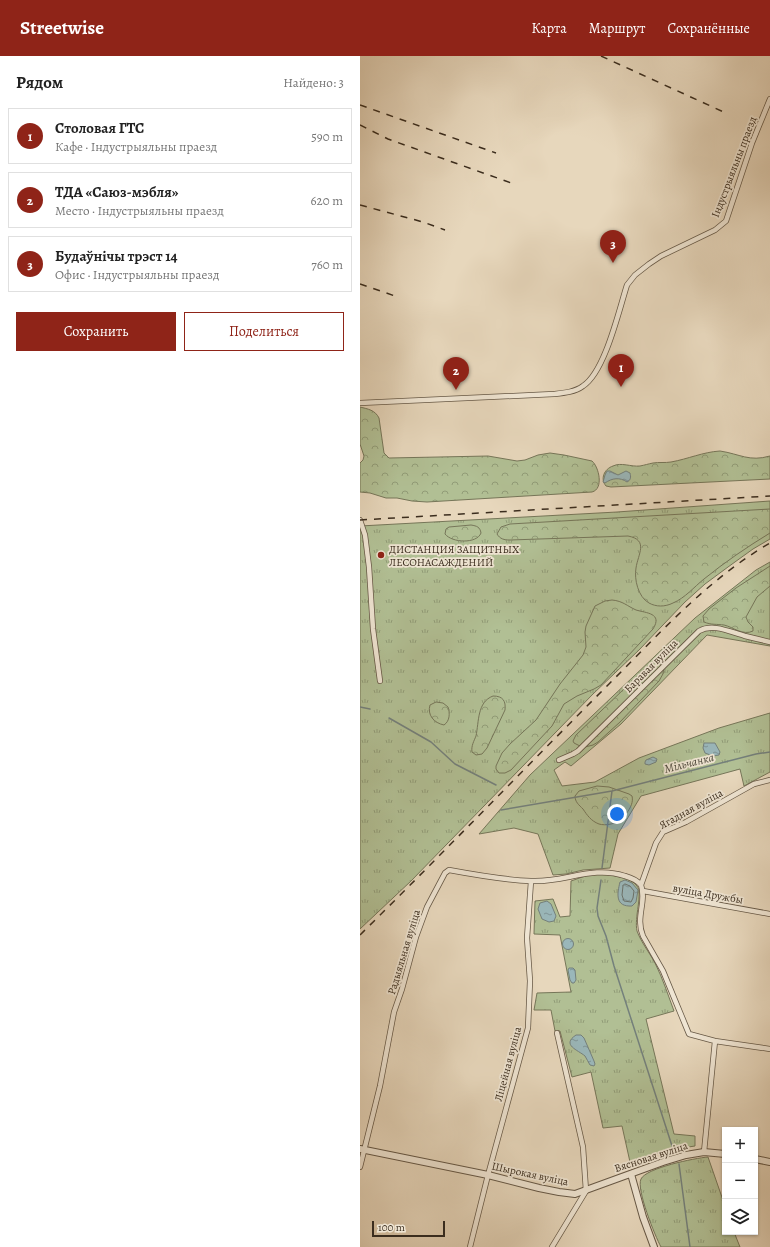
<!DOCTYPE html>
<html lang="ru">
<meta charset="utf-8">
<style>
:root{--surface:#fff;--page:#f2f2f2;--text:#222;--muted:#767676;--line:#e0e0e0;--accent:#8f2418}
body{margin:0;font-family:Alegreya,serif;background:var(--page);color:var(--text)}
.controls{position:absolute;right:12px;bottom:12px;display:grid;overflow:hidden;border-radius:0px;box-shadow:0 1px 3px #0004}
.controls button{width:36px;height:36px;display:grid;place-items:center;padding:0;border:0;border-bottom:1px solid var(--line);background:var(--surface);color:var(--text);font:20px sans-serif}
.scale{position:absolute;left:12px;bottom:10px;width:73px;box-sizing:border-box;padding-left:4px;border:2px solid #3b2d1e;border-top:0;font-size:11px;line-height:14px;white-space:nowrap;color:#3b2d1e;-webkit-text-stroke:3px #efe5d3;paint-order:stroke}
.you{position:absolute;left:257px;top:758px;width:14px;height:14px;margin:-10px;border:3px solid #fff;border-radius:50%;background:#1a73e8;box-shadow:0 0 0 6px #1a73e833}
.badge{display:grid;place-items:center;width:26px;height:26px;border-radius:50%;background:var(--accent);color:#fff;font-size:13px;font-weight:700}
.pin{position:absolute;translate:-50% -33px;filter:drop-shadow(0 1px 2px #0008)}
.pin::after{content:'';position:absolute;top:21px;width:14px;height:12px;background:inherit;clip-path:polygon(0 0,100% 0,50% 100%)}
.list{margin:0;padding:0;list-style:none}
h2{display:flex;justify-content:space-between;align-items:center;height:52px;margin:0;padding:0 16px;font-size:17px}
h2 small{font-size:13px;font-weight:400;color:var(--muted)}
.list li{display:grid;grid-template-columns:26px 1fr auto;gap:12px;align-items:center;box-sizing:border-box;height:56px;margin:0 8px 8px;padding:0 8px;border:1px solid var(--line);border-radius:0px}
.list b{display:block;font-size:15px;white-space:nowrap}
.list p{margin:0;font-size:13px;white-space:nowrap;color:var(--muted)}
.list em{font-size:13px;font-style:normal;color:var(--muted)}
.actions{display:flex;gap:8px;padding:12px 16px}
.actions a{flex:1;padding:9px 0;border:1px solid var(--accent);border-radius:0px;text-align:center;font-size:14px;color:var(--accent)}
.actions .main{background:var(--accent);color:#fff}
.icon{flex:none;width:22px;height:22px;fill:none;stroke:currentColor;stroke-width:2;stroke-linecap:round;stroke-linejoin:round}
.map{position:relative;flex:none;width:410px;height:1191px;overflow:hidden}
header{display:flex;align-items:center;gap:24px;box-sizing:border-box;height:56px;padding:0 20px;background:var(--accent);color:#fff}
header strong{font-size:19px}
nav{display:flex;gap:22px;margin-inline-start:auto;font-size:14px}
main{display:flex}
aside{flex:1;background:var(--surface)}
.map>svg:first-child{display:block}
.grass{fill:url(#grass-tufts);stroke:#767659}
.forest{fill:url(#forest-crowns);stroke:#767659}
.water{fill:url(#water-ripples);stroke:#74807c}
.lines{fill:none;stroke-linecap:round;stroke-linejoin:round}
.shore{stroke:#6a726c;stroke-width:1}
.stream{stroke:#74807c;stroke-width:1.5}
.minor-casing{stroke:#665846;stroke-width:6}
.tertiary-casing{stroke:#665846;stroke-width:8}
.minor{stroke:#efe5d3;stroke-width:4.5}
.tertiary{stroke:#efe5d3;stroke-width:6}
.rail{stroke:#3b2d1e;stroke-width:1.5;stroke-dasharray:7 7;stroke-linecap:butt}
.poi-dot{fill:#8f2418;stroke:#efe5d3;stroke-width:1.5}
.labels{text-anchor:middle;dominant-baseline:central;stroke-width:3.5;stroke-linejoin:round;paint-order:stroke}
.street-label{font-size:11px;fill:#3b2d1e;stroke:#efe5d3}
.poi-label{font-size:11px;fill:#3b2d1e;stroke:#efe5d3;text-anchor:start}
.water-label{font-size:12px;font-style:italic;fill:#4e493d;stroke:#efe5d3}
</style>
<header>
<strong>Streetwise</strong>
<nav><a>Карта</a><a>Маршрут</a><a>Сохранённые</a></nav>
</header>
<main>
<aside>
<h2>Рядом<small>Найдено: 3</small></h2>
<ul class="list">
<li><span class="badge">1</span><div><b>Столовая ГТС</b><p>Кафе · Індустрыяльны праезд</p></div><em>590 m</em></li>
<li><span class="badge">2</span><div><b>ТДА «Саюз-мэбля»</b><p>Место · Індустрыяльны праезд</p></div><em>620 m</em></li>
<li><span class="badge">3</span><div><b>Будаўнічы трэст 14</b><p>Офис · Індустрыяльны праезд</p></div><em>760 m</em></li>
</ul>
<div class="actions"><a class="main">Сохранить</a><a>Поделиться</a></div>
</aside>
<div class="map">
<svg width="410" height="1191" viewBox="0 0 410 1191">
<defs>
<pattern id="grass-tufts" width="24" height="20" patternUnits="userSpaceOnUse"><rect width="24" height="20" fill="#b1bf94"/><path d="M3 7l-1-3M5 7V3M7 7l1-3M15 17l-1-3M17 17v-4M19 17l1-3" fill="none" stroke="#919c78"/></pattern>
<pattern id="forest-crowns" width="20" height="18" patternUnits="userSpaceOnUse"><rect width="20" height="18" fill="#b1bf94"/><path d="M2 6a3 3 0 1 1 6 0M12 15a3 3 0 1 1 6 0" fill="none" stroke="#919c78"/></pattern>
<pattern id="water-ripples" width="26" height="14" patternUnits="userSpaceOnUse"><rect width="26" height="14" fill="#9ab7ba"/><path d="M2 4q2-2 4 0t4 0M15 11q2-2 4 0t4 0" fill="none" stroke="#7f9597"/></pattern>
</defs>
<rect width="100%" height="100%" fill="#e7d7bc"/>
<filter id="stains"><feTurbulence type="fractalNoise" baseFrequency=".005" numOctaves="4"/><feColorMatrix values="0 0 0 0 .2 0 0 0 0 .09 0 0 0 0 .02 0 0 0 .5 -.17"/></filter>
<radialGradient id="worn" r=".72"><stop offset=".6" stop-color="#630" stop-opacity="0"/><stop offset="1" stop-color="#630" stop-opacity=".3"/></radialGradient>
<!-- grass -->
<path class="grass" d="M410,445V483L393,493L368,511L345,528L325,546L279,594L233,638L51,825L0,873V470L257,456Z
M410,506V590L347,579L261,668L211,710L205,706L194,714L202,730L235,726L279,702L359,672L410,657V716L384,730L380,713L281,740L258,778L250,812L223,814L206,818L193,819L178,778L154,772L119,778L170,719L335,562L396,514Z
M243,818C252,819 272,822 277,830C283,837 274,862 277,875C281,886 289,896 295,907C303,923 308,939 314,955L286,963L314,1078L335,1080V1090L309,1094L270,1106L262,1070L243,1072L231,1016L212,1021L200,975H195L191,954H174L177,937L211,936L200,879L174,878L175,845L193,843L200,861L210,860L211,825L228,819Z
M348,1101L365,1150V1176H374L380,1191H301C295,1180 276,1133 281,1123C286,1112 335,1102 348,1101Z"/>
<!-- forest -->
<path class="forest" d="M0,351C8,353 15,354 19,362L24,397L29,402L128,400L157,405L165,404L178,399L190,397L204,399L232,405C239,411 244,433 232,436L67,446L52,445L37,442H26L10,437L0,436V407L3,404L4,400L0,388Z
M360,395C380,398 389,406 410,400V423L251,431L246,430C240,423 244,413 253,410C261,406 271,411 280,410C285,409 288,408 293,407C299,406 305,407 311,406C328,403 343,396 360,395Z
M410,453V477C387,491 365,506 344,523C334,531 325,542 313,547C305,551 296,551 289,547C278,541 274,523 276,512C278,498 289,484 268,480L150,484C144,484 140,483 137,478L141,471L150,468Z
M111,469C117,470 120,471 121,477C117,488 92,487 85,478L86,473L89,471Z
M410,510V530L397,541L386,561L388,566L393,571V575C383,580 373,571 364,569C357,568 351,569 344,566L343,560L349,553L376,532Z
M252,544C263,545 267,550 276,554C286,557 303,557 293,573L241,629L234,633L217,640L204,648L192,670L151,714L145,717H139L136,713V710L142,697L150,688L176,664L200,628L223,599L226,591L225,576L226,570L235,550L245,545Z
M296,606L302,609L304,616L299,625L260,666L238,686L233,689L225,691L220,690L214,687L213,685L216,679L289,609Z
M133,640C143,640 146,645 145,654L127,692L122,698L116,699L112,696C111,690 114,685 116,680C119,666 117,646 133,640Z
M76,646L83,647L88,651C90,657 90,665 84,669C74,667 67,659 70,649Z
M237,730L249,731L269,738L272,740C275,751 261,766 251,768C247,769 242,769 239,768C231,765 227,759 223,753C219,749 215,746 215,740L219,735Z"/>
<!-- water -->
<path class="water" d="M247,415H250L258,419L266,415L270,417C271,421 271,424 267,426C260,421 252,422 245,427L243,426L245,419Z
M344,687H355L360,696L359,699L353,700L345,697L343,692Z
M293,701L297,703L296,706L289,709L285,708V706L286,704Z
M265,824L272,827L278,834L276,846L272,850C255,851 257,838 260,826Z
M187,845L191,848L196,860L194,865L189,866L182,863L178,853L180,847Z
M202.5 888a5.5 5.5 0 1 1 11 0a5.5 5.5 0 1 1-11 0Z
M209,912H213L215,914L216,924L214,927H212L210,924L208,914Z
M216,979H221L224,982L234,1005L235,1008L234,1010L230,1009C228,1006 227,1003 225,1000C218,994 201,989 216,979Z"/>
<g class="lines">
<!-- shore -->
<path class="shore" d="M265,828L270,830L274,835L273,842L271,846L264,845L262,839L263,830Z"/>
<!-- stream -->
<path class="stream" d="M0,651L10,653
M29,662L71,686L95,708L136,729
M141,754L252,735L396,698L410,696
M242,812L252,735
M241,824L237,852L238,860L246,880L254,910L313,1093
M319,1108L330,1191"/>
<defs>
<path id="minor" d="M0,347L194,338C204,337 215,336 223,330C245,316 259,254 267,229L275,219L289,208L301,200L355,174L366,165L392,87L410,43
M0,464L5,479L9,511L13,573L20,625
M199,704L213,698L218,695L339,575C353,567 370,576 385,580C393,582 402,584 410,586
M410,724L394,728L326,766L303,776L296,787L281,829C287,846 275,861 283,880L303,915L329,978L355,985L410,993
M283,835L410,858
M344,1096L355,985
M0,1111L20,1030L34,956L42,933L56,881L67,851L85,817L89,814C116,819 144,824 171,825C204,827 232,809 265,820C272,822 277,824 281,829
M110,1191L128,1119L168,972L170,925L167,882L171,825
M192,1191L226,1135L223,1091L197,977"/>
<path id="tertiary" d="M0,1093L128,1119L179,1132L199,1136L215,1138L303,1106L326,1099L344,1096L365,1098
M395,1103L410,1106
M271,1118L283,1161L294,1191"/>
</defs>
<!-- minor casing -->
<use href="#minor" class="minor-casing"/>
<!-- tertiary casing -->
<use href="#tertiary" class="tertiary-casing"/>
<!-- minor -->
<use href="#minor" class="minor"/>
<!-- tertiary -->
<use href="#tertiary" class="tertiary"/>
<!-- rail -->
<path class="rail" d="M241,0L368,58
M0,49L136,97
M0,69L28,83L154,128
M0,149L63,166L85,174
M0,228L35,240
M0,464L410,440
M0,879C84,796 166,711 249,628C299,578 348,523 410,487"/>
</g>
<!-- markers -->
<circle class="poi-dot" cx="21" cy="499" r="4"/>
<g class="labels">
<!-- street labels -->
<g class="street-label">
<text transform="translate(374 111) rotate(-69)">Індустрыяльны праезд</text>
<text transform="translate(291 610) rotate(-45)">Баравая вуліца</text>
<text transform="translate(331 753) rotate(-29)">Ягадная вуліца</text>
<text transform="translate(348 838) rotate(10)">вуліца Дружбы</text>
<text transform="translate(44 896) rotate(-73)">Радыяльная вуліца</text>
<text transform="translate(148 1008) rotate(-75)">Ліцейная вуліца</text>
<text transform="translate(291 1101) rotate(-18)">Вясновая вуліца</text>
<text transform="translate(170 1118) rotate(12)">Шырокая вуліца</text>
</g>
<!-- poi labels -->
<g class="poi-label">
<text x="29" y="493">ДИСТАНЦИЯ ЗАЩИТНЫХ<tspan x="29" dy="13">ЛЕСОНАСАЖДЕНИЙ</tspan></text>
</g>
<!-- water labels -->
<g class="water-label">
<text transform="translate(329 707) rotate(-14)">Мільчанка</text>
</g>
</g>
<rect width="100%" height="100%" filter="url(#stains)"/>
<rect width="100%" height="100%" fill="url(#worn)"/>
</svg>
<div class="controls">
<button>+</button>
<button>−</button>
<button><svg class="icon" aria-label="layers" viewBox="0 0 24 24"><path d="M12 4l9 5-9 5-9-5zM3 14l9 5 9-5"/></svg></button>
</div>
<div class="scale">100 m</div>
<div class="you"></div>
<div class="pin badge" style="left:261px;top:331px">1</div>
<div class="pin badge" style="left:96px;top:334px">2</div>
<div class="pin badge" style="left:253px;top:207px">3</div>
</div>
</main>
